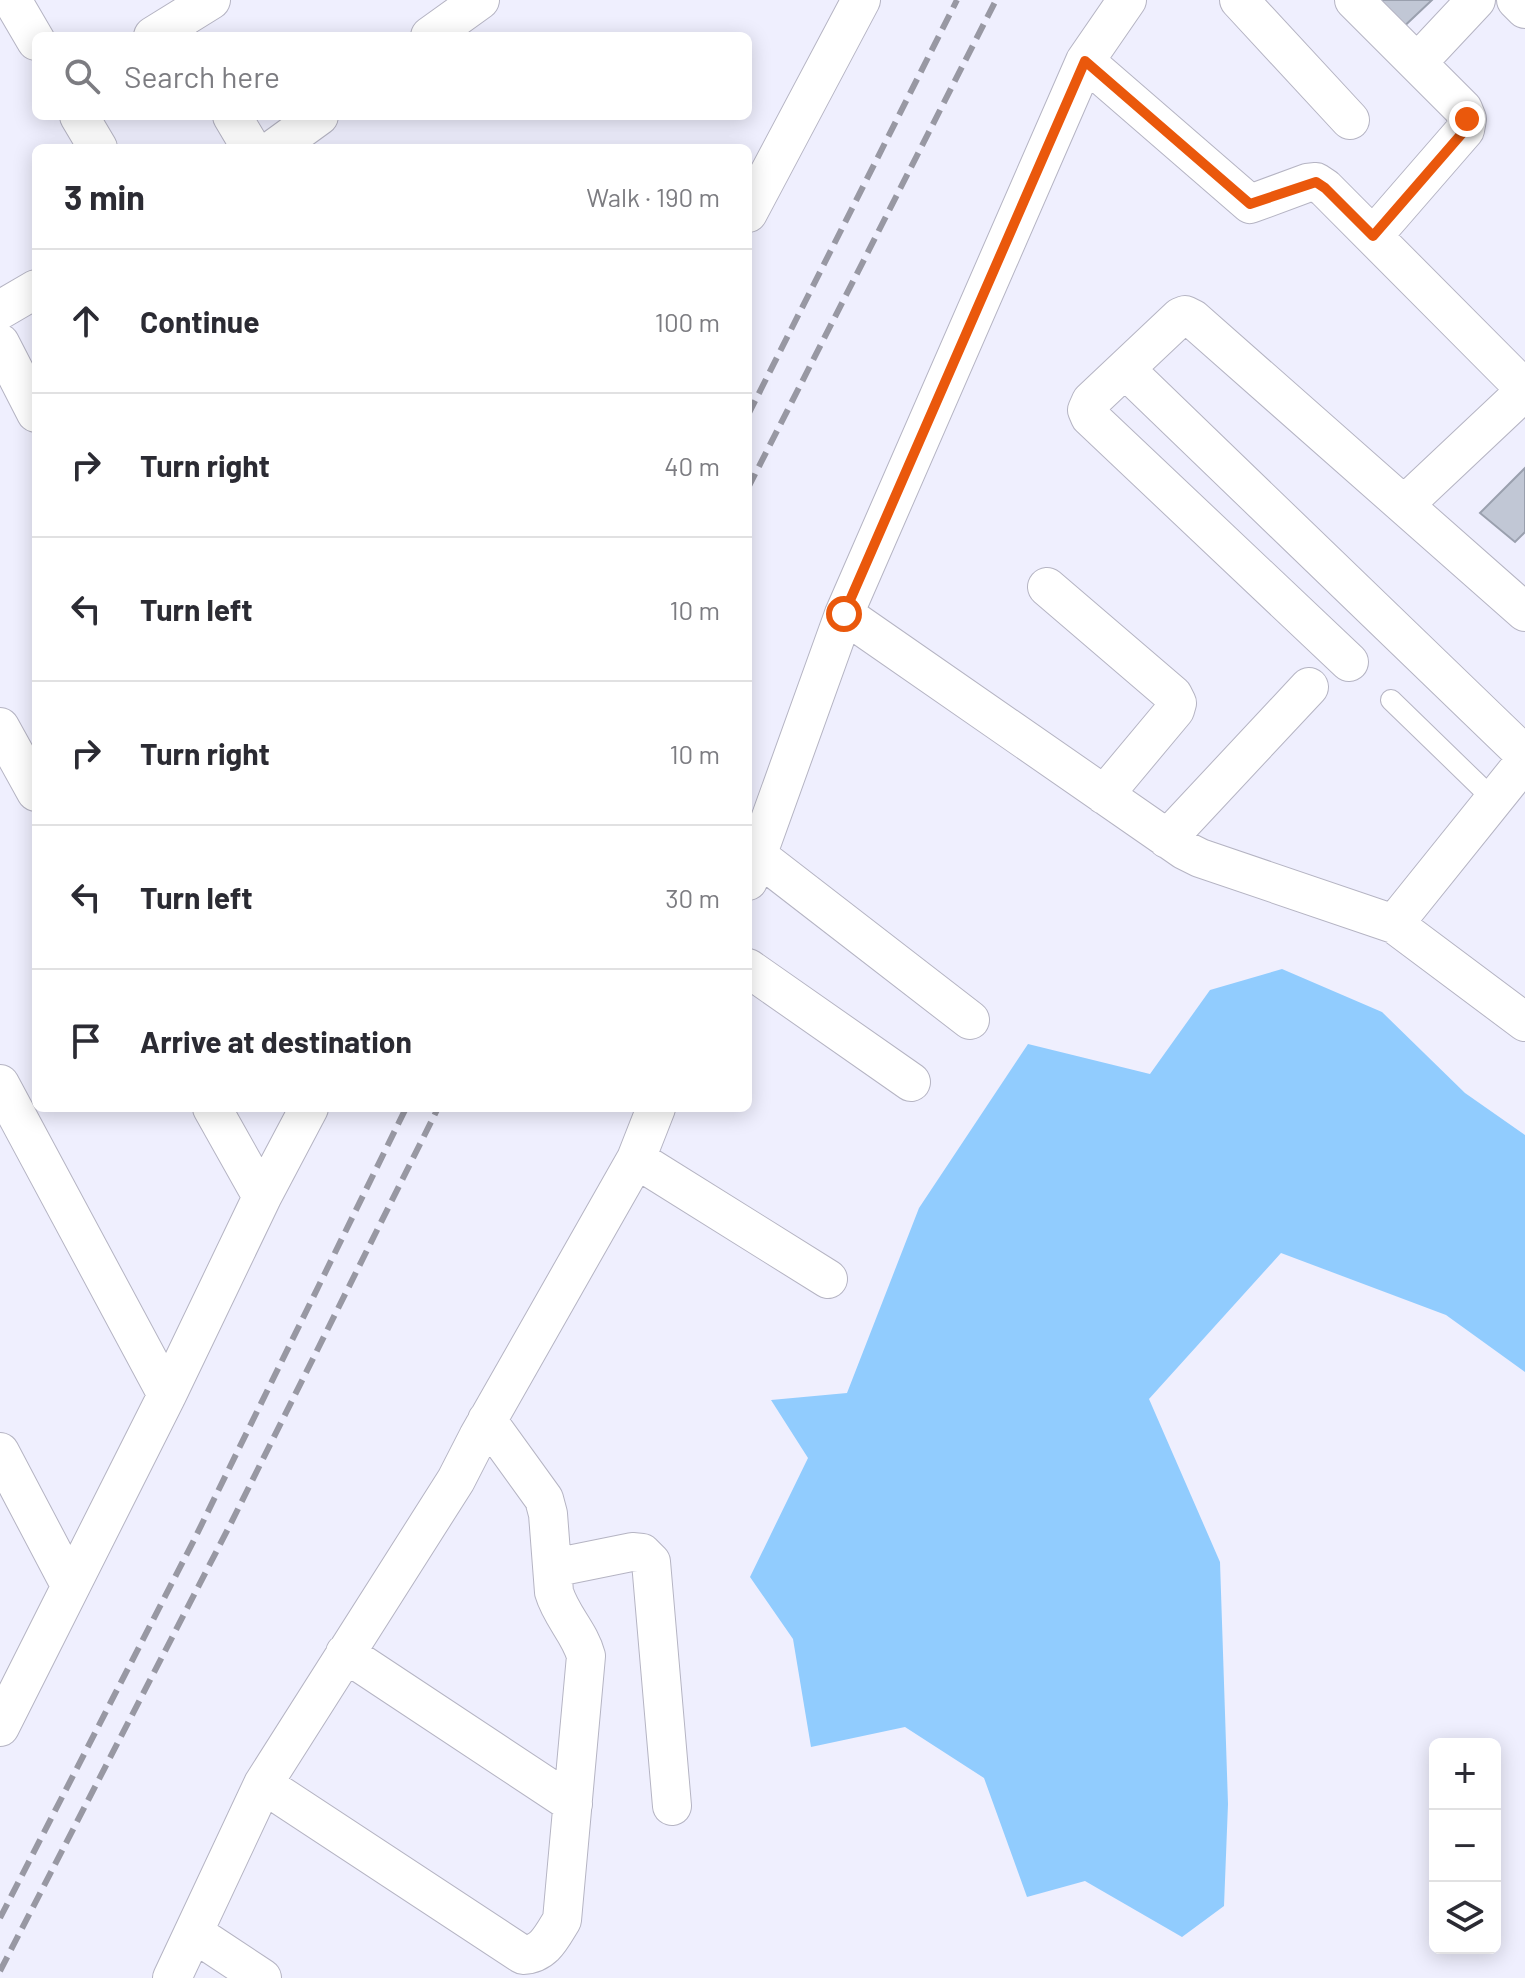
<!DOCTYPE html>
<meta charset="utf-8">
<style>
:root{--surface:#fff;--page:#f2f2f3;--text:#2b2b33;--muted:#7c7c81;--line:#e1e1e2}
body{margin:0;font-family:Barlow,sans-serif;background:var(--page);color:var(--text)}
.controls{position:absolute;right:24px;bottom:24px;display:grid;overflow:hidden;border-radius:12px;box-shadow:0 4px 20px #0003}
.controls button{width:72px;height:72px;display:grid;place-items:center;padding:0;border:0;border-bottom:2px solid var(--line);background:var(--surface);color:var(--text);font:40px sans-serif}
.stop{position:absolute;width:24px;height:24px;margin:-18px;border:6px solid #ea580c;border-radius:50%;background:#fff}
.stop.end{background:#ea580c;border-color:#fff;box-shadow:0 2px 8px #0008}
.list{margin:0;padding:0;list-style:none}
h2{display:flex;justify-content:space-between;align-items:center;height:104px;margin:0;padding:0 32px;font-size:34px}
h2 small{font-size:26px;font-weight:400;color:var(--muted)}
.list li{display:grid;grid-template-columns:52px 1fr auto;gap:24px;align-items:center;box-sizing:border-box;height:144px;padding:0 32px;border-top:2px solid var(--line)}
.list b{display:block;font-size:30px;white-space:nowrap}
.list em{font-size:26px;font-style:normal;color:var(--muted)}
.icon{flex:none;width:44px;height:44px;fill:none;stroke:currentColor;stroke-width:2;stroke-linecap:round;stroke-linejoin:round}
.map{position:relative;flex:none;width:1525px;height:1978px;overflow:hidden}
.search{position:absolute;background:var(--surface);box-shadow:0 4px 20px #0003;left:32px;top:32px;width:720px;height:88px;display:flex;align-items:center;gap:20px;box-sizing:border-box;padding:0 28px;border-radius:12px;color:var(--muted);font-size:30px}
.panel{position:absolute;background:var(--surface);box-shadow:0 4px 20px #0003;left:32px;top:144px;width:720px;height:968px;border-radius:12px}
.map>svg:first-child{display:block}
.water{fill:#91ccfe}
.building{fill:#c1c7d5;stroke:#9aa0ae;stroke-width:2}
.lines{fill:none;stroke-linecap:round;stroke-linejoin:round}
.lane-casing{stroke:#b5b4c3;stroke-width:22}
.street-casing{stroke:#b5b4c3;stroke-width:40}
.lane{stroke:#fff;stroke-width:20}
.street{stroke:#fff;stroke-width:38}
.rail{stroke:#9898a3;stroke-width:6;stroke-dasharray:16 8;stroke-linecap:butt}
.route{stroke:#ea580c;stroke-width:10}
</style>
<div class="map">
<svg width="1525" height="1978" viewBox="0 0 1525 1978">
<rect width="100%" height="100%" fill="#efeffe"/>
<!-- water -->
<path class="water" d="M1282,969L1382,1012L1465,1093L1525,1135V1372L1446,1315L1281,1253L1149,1399L1220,1562L1228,1804L1224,1906L1182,1937L1085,1881L1027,1897L984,1778L905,1727L811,1747L793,1639L750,1577L808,1458L771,1400L847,1393L919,1208L1028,1044L1150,1074L1210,990Z"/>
<!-- building -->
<path class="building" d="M1366,0H1432L1397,33Z
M1525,468V532L1515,542L1480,513Z"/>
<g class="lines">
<defs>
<path id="lane" d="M1391,700L1493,799"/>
<path id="street" d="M12,0L36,41
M1239,0L1350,120
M1354,0L1463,109L1467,119L1465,130L1373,236
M1516,0L1525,9
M153,36L211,0
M430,36L480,0
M1085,61L1250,204L1307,183L1316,182L1325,188L1525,389
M1417,63L1476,0
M79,116L98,148
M232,116L251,148
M275,148L319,116
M748,213L861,0
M0,310L36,289
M0,343L36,413
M1125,369L1525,755
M1404,505L1525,391
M1047,587L1173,695L1177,703L1175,710L1104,795
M844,614L1184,850L1200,858L1394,924L1525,1022
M1349,662L1090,417L1087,410L1091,401L1180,317L1185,315L1193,319L1525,612
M0,727L36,792
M1167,839L1309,687
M758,856L970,1020
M748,881L844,614L1085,61L1127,0
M1394,924L1525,761
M748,968L911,1082
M0,1084L167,1395
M212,1108L262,1197
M636,1159L828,1279
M0,1452L70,1585
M553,1568L632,1552L642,1553L651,1562L672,1806
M345,1653L573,1804
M0,1727L167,1395L262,1197L309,1108
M263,1784L523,1955C544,1954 551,1938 562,1920L586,1656C580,1633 561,1616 554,1592L548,1514L544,1499L487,1420
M194,1933L262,1978
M172,1978L263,1784L456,1480L478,1437L636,1159L656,1108"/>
</defs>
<!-- lane casing -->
<use href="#lane" class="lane-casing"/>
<!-- street casing -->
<use href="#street" class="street-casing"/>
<!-- lane -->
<use href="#lane" class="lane"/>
<!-- street -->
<use href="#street" class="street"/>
<!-- rail -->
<path class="rail" d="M748,415L957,0
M748,488L996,0
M0,1918L194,1540L406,1108
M0,1971L229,1527L438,1108"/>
</g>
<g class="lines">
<!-- route -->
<path class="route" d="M844,614L1085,61L1250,204L1316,182L1325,188L1373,236L1465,130L1467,119"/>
</g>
</svg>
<div class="controls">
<button>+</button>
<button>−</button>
<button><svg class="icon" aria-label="layers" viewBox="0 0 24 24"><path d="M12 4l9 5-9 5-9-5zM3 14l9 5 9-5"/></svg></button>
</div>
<div class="stop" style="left:844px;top:614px"></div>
<div class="stop end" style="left:1467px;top:119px"></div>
<div class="search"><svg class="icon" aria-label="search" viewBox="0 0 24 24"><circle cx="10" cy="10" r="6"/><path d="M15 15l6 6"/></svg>Search here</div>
<section class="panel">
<h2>3 min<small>Walk · 190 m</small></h2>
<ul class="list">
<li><svg class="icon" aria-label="ahead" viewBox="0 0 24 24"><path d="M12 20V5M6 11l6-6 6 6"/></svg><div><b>Continue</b></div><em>100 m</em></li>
<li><svg class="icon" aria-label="right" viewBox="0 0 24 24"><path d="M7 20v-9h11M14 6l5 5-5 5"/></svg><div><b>Turn right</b></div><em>40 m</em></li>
<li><svg class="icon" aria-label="left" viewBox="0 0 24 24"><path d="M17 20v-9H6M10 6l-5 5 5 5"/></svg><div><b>Turn left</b></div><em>10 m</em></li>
<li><svg class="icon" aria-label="right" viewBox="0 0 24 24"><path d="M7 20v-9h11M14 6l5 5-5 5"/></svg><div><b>Turn right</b></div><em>10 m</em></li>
<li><svg class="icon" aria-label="left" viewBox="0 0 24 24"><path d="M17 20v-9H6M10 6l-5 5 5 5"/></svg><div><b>Turn left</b></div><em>30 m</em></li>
<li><svg class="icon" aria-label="arrive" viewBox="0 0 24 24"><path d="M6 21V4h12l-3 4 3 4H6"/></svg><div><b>Arrive at destination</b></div></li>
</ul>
</section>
</div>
